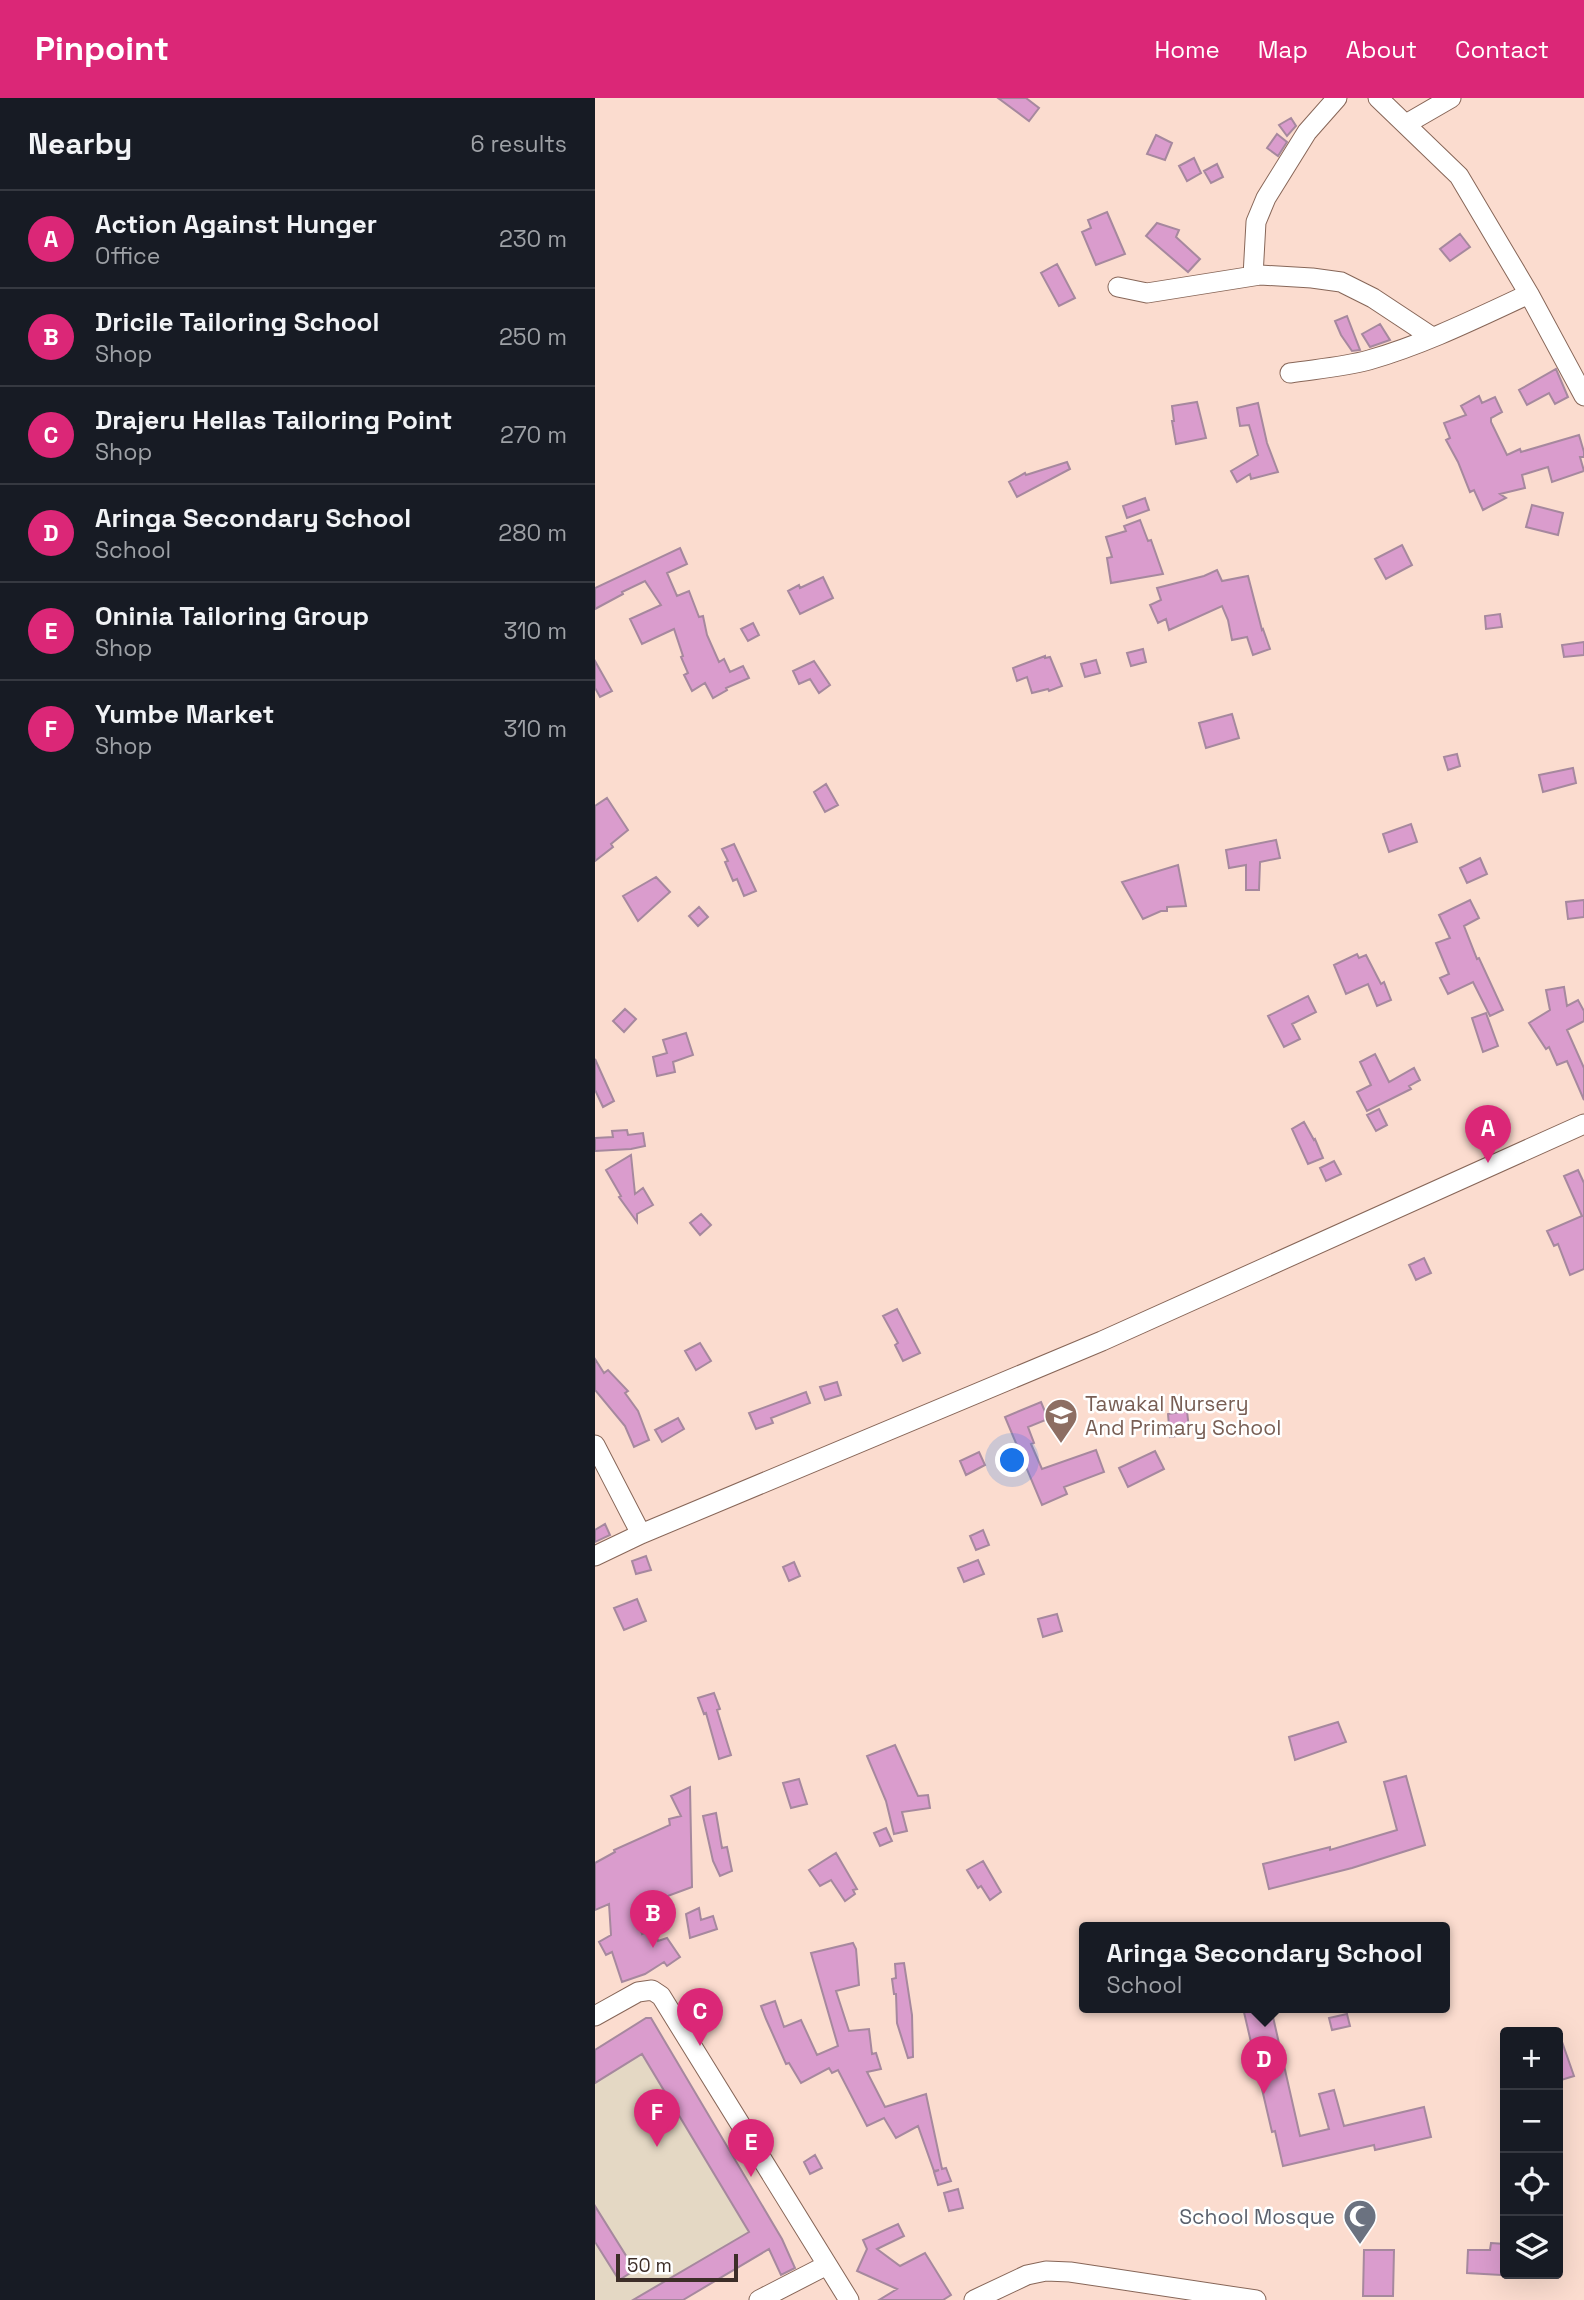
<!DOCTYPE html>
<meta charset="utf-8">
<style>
:root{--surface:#171b24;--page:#242831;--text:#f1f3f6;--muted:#9ea1a6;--line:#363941;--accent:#db2777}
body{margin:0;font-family:"Space Grotesk",sans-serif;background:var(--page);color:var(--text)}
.controls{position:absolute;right:21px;bottom:21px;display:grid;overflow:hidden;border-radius:7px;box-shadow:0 7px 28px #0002}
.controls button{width:63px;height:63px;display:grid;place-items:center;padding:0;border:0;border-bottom:2px solid var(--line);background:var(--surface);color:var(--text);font:35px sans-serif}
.scale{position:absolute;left:21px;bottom:18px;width:122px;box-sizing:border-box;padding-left:7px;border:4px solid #3d2e28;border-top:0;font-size:19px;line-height:24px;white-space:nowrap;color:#3d2e28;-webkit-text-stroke:5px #fff;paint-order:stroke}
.you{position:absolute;left:418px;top:1363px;width:24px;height:24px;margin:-18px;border:5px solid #fff;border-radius:50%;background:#1a73e8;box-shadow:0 0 0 10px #1a73e833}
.badge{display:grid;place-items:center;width:46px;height:46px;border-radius:50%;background:var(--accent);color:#fff;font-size:23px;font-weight:700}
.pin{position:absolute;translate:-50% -58px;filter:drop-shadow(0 2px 4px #0008)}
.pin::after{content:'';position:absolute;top:37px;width:24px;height:21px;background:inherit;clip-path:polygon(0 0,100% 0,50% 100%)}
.popup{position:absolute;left:484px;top:1824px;width:371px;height:91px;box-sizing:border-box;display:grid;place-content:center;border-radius:7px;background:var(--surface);filter:drop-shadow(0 2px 5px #0005);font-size:23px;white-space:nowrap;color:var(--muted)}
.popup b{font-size:26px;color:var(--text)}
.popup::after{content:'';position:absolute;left:50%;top:100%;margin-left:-14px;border:14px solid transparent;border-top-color:var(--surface)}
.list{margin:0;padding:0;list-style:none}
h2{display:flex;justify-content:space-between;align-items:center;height:91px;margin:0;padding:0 28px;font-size:30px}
h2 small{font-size:23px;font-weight:400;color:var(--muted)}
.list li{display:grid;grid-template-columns:46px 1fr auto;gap:21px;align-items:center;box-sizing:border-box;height:98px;padding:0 28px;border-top:2px solid var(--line)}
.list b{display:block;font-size:26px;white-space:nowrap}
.list p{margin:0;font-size:23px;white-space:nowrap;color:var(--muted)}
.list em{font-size:23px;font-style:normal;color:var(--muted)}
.icon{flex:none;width:38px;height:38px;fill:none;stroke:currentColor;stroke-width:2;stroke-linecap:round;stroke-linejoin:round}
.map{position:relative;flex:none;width:989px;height:2202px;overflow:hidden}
header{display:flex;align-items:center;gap:42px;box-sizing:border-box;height:98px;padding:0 35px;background:var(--accent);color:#fff}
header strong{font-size:33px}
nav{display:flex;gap:38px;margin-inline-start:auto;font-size:24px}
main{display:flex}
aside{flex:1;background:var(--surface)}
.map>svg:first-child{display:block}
.commercial{fill:#e4d8c4}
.building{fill:#da9ccd;stroke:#a6889e;stroke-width:2}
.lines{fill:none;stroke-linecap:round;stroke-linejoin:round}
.street-casing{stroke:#876658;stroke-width:21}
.street{stroke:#fff;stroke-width:19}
.labels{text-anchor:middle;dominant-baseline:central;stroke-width:5;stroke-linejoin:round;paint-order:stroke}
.education-label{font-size:21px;fill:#785e54;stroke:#fff;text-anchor:start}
.worship-label{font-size:21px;fill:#5b616d;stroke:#fff;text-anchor:end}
</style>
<header>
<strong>Pinpoint</strong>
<nav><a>Home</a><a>Map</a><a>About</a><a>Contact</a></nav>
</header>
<main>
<aside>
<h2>Nearby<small>6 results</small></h2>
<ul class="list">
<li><span class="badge">A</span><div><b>Action Against Hunger</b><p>Office</p></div><em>230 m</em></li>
<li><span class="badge">B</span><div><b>Dricile Tailoring School</b><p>Shop</p></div><em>250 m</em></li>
<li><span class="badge">C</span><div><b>Drajeru Hellas Tailoring Point</b><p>Shop</p></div><em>270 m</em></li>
<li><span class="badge">D</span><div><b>Aringa Secondary School</b><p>School</p></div><em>280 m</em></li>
<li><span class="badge">E</span><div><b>Oninia Tailoring Group</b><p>Shop</p></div><em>310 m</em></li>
<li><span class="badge">F</span><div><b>Yumbe Market</b><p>Shop</p></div><em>310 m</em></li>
</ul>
</aside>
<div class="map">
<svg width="989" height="2202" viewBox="0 0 989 2202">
<rect width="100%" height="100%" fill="#fbdccf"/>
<!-- commercial -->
<path class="commercial" d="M52,1925L179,2142L83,2202H0V1956Z"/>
<!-- building -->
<path class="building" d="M403,0H431L444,10L434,23Z
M696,20L701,28L692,38L684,27Z
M682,36L692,44L683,58L672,50Z
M561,37L577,45L570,62L552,56Z
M599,60L606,75L592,83L584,68Z
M622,66L628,79L616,85L609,73Z
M512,114L530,156L501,167L487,134L496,130L493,122Z
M562,125L584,132L581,139L605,161L593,174L551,138Z
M865,136L875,149L855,163L845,151Z
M462,166L480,200L464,208L446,175Z
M752,218L765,252L757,253L746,237L740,223Z
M785,226L795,242L775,249L767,236Z
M961,271L973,299L960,306L954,295L932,307L924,292Z
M884,298L887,305L900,299L907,314L896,320V324L912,357L925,351L926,354L984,337L989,354V359H985L989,373L957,384L953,369L927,377L930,390L905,396L911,400L888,412L879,392L875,394L863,364L851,342L855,340L849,325L871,317L866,308Z
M602,304L611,340L581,346L577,323H579L577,308Z
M663,305L672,345L683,374L656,381L655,376L642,384L636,373L663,357L654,327L645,328L642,310Z
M472,364L475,371L422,399L414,384L430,375L431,377Z
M550,400L554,412L532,420L528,408Z
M937,407L968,415L963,437L931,429Z
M545,422L553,443L556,442L568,476L516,485L512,460L517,459L511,439L531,433L529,428Z
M807,447L817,467L791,481L780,461Z
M85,450L92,466L72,475L82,498L94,493L104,519L108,518L112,537L124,564L129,561L135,574L148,568L154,580L131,590L132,592L118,600L110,585L97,593L89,577L93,575L86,559L88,558L79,531L47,546L35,521L66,507L50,483L27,494L28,496L0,511V490Z
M622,472L627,483L653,478L667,532L668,531L675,551L658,557L652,539L637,542L633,522L627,508L574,532L571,521L563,525L555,507L566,502L562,490L609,478Z
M228,479L238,500L205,516L193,493L204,487L205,490Z
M905,516L907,529L891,531L890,518Z
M158,525L164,537L153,543L146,531Z
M989,544V557L969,559L967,547Z
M548,551L551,564L536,568L532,555Z
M450,558V560L455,559L467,588L454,593L453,591L437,595L432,579L422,583L418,570Z
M501,562L505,575L490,579L486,566Z
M0,563L17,593L5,599L0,590Z
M219,563L235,587L224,595L215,581L204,586L198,573Z
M637,616L644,640L611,650L604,625Z
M862,656L865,668L853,672L849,659Z
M978,670L981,685L948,694L944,677Z
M231,686L243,707L230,714L219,694Z
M12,700L33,732L16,746L18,749L0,763V708Z
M816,726L822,744L794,754L788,736Z
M681,742L685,760L665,764L664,792H651V767L634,770L631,752Z
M139,746L161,793L149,798L142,781L138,783L130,764L133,763L127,751Z
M885,760L892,776L872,785L865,770Z
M583,767L591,808L572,809V813H566L548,821L527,784Z
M61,779L75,794L43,823L28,798Z
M875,802L884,820L869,828L882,861L884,860L908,912L895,918L878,884L853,896L845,880L854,876L841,845L855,840L844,817Z
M989,802V819L973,821L971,804Z
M104,809L113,819L103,828L94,818Z
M762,856L764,860L771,857L786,886L789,884L796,902L782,908L773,886L751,896L739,867Z
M969,889L972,908L983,902L989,913V923L972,932L989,970V1002L972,963L962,967L954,949L951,951L934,925L955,912L951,892Z
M713,898L721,914L697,926L705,941L689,949L673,918Z
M30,911L41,921L29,934L18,923Z
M891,915L903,948L888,954L877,920Z
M91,935L98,957L78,964L80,974L62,978L58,959L72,955L68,942Z
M780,956L794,984L819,970L825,982L814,988L816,991L772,1013L762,994L776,987L765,964Z
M0,961L19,1003L8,1009L0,992Z
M784,1011L792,1027L781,1033L772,1017Z
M709,1024L719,1042L720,1041L728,1060L713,1066L697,1031Z
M32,1032L33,1037L48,1035L50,1048L36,1051L0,1053V1040L18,1039L17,1033Z
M36,1057L40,1096L48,1090L58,1107L42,1116V1124L24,1099L26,1098L11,1072Z
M739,1063L746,1076L731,1083L725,1070Z
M983,1072L989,1085V1171L975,1177L963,1146L959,1148L952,1133L987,1118L969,1078Z
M106,1116L116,1127L105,1137L95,1125Z
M829,1160L836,1175L821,1182L814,1167Z
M302,1211L325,1255L308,1263L300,1247L303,1245L288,1218Z
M105,1245L116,1263L101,1272L90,1253Z
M0,1261L9,1275L13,1272L33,1293L30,1295L43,1313L54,1342L39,1349L30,1328L0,1292Z
M242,1284L246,1297L230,1302L225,1289Z
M211,1294L215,1305L176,1320L178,1325L161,1331L154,1315Z
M446,1304L453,1321L433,1329L439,1345L436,1346L447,1371L501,1352L509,1374L469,1389L472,1396L447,1407L410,1319Z
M592,1313L594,1331L587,1332L588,1337L575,1339L573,1316Z
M83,1320L89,1331L67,1344L60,1332Z
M560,1353L569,1371L533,1389L524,1370Z
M384,1354L390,1367L371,1377L365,1363Z
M10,1426L15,1437L0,1444V1432Z
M388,1432L394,1447L381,1452L375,1438Z
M51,1458L56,1472L41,1476L37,1463Z
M383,1462L389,1476L369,1484L363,1470Z
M199,1464L205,1478L194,1483L188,1469Z
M42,1501L51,1523L29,1532L19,1510Z
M462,1516L467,1533L448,1539L443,1521Z
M119,1595L125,1611L122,1612L136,1657L124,1661L111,1615L109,1616L103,1600Z
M743,1624L751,1644L700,1662L694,1639Z
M300,1647L323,1698L333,1697L335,1710L307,1714L312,1733L299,1736L291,1703L272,1658Z
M811,1678L830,1747L757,1770L674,1791L668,1766L735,1749V1752L802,1732L789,1684Z
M204,1681L212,1706L196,1710L188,1685Z
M95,1689L97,1789L40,1810L47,1836L58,1831L63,1843L72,1840L85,1859L72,1868L69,1864L50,1876L27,1884L17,1854L11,1857L4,1844L16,1837L14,1806L0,1812V1765L20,1754L19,1752L75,1727L74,1721L86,1718L76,1698Z
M121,1715L127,1750L132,1749L137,1773L125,1778L118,1763L108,1718Z
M291,1730L297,1743L285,1748L279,1735Z
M241,1755L262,1791L258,1792L260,1796L250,1803L236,1782L225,1788L214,1772Z
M388,1763L406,1794L395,1802L386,1788L383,1790L372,1772Z
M104,1810L106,1822L118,1818L122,1831L95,1840L91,1816Z
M258,1845L261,1851L264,1887L241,1893L254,1933L274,1931L277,1956L281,1955L286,1971L272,1974L290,2009L331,1996L347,2071L351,2070L356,2083L343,2087L339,2074L344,2072L339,2073L323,2028L301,2040L289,2020L272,2028L243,1972L237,1975L234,1970L206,1985L194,1965L191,1966L171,1921L166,1908L180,1903L189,1929L206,1922L222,1957L243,1948L216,1855Z
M309,1865L317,1917L318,1959L313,1960L302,1925L301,1896H299L297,1881L301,1880L300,1866Z
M648,1910H676L705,2038L734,2031L724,1996L739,1992L749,2028L829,2009L836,2039L780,2052L779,2047L688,2068L680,2033L677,2034Z
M752,1916L755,1928L737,1932L734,1920Z
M51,1920H56L69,1942L187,2141L200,2170L186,2177L174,2151L88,2202H38L154,2134L47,1956L0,1985V1952Z
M963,1938H965L979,1978L963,1983Z
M220,2057L227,2070L215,2076L209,2064Z
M363,2091L368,2110L354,2113L349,2095Z
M0,2108L40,2172L24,2182L0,2144Z
M303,2126L309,2138L282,2151L305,2168L330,2155L356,2197L348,2202H284L302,2191L262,2173L272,2151L268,2142Z
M896,2145L910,2146L906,2177L872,2175L873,2152H895Z
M769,2152H799L798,2198H768Z"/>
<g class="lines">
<defs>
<path id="street" d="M783,0L864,78L934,196L989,298
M811,26L856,0
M658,178L661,124L671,100L712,34L742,0
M523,189L552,195L665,177L717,180L746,184L778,200L837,239
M695,275C721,271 749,269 774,262C830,246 882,220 934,196
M0,1347L46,1436
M0,1458L46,1436L507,1243L989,1026
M0,1918L43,1894L57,1892L66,1898L254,2202
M164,2202L232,2167
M379,2202L432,2177L451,2173L475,2174L661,2202"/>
</defs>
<!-- street casing -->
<use href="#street" class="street-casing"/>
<!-- street -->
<use href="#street" class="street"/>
</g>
<!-- icons -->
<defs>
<symbol id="school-pin" viewBox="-11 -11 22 30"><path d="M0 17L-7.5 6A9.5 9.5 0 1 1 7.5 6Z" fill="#8d6e63" stroke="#fff"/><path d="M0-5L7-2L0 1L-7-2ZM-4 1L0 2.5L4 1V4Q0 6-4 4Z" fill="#fff"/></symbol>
<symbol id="mosque-pin" viewBox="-11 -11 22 30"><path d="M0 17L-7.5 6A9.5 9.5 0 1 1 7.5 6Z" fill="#6b7280" stroke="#fff"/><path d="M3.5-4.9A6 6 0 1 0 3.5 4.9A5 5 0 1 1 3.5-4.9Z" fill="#fff"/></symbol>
</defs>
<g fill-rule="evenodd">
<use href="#school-pin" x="447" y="1298" width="38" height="52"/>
<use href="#mosque-pin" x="746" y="2099" width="38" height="52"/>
</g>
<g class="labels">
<!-- education labels -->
<g class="education-label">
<text x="490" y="1305">Tawakal Nursery<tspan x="490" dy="24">And Primary School</tspan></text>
</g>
<!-- worship labels -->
<g class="worship-label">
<text x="740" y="2118">School Mosque</text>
</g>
</g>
</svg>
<div class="controls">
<button>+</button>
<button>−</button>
<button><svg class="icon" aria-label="locate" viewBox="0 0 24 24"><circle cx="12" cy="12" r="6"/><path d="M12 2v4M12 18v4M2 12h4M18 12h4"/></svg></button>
<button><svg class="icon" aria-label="layers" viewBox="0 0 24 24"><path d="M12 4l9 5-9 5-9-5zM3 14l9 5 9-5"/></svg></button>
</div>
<div class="scale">50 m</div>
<div class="you"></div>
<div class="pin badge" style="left:893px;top:1065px">A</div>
<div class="pin badge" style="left:58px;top:1850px">B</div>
<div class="pin badge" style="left:105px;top:1948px">C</div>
<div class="pin badge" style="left:669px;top:1996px">D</div>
<div class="popup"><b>Aringa Secondary School</b>School</div>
<div class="pin badge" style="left:156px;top:2079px">E</div>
<div class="pin badge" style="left:62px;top:2049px">F</div>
</div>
</main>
